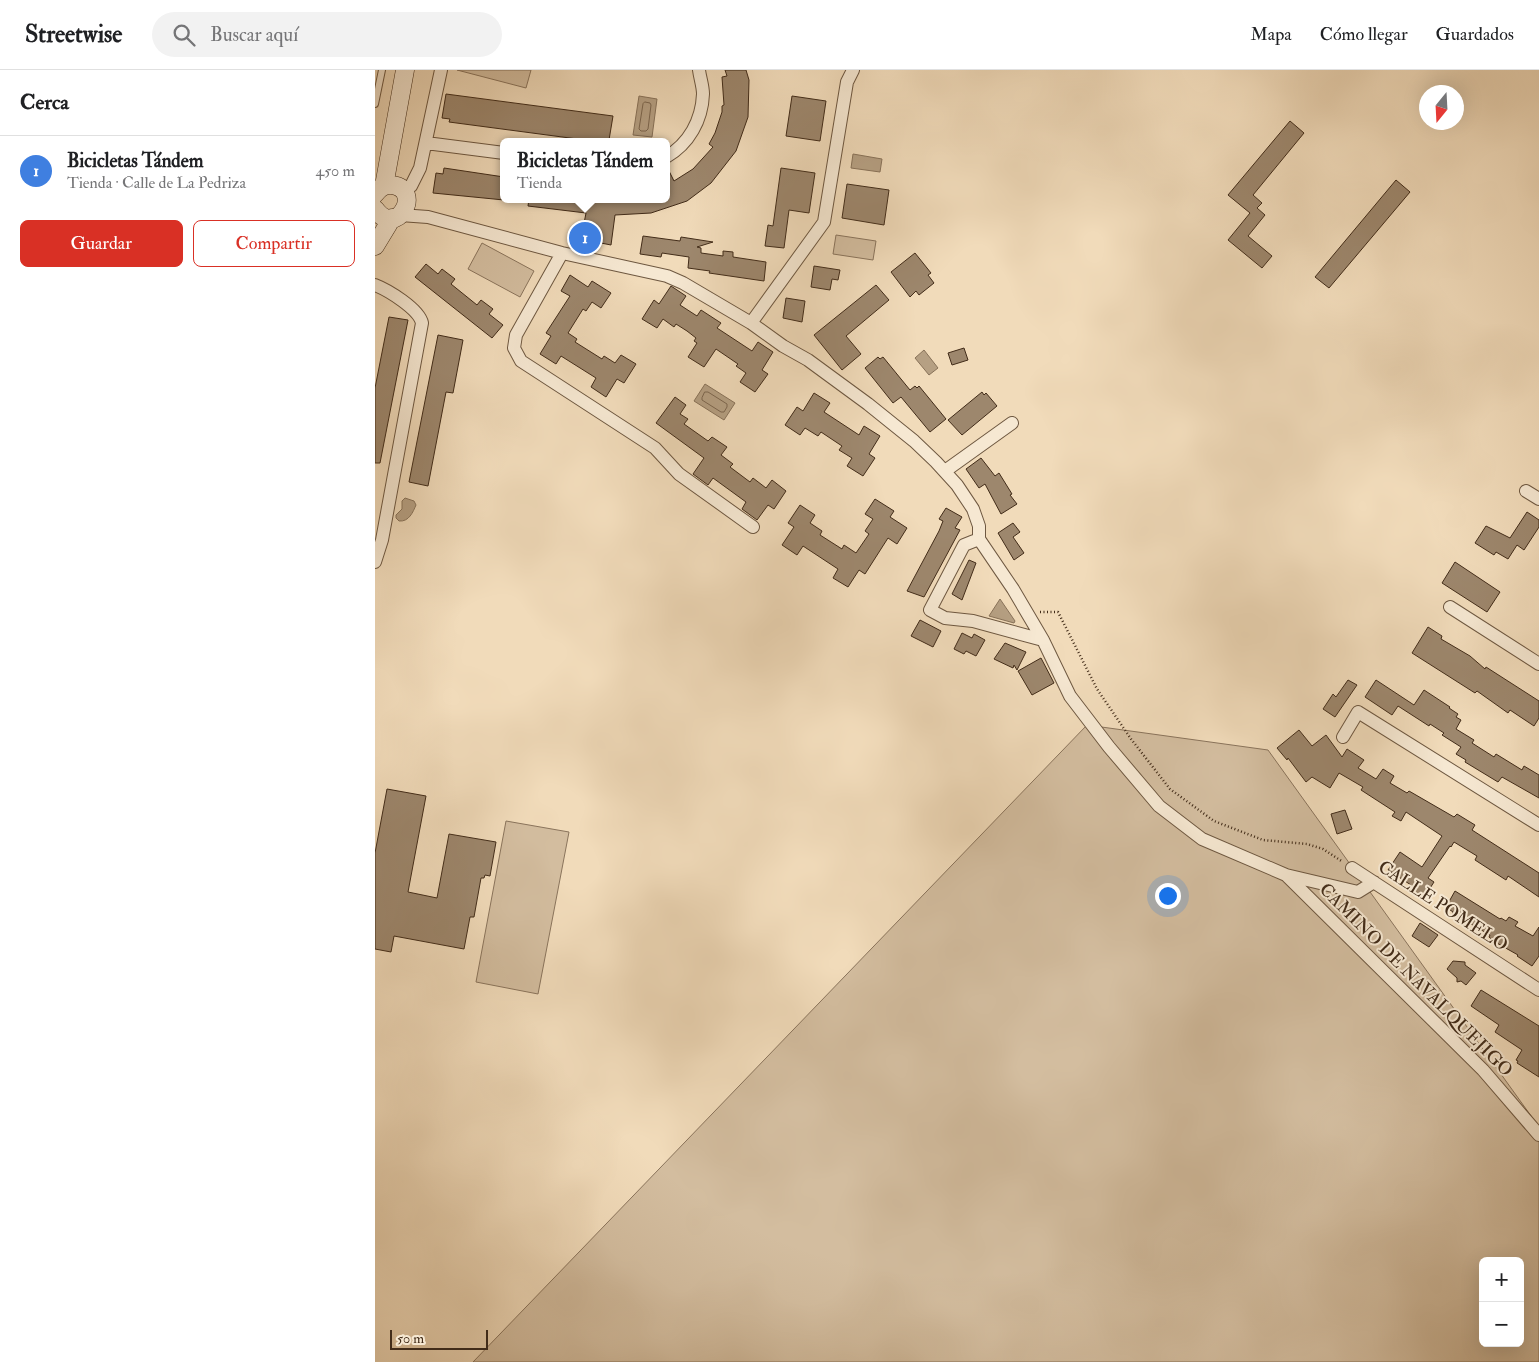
<!DOCTYPE html>
<html lang="es">
<meta charset="utf-8">
<style>
:root{--surface:#fff;--page:#f2f2f2;--text:#202124;--muted:#757577;--line:#e0e0e0;--accent:#d93025}
body{margin:0;font-family:"IM FELL Double Pica",serif;background:var(--page);color:var(--text)}
.controls{position:absolute;right:15px;bottom:15px;display:grid;overflow:hidden;border-radius:8px;box-shadow:0 5px 20px #0002}
.controls button{width:45px;height:45px;display:grid;place-items:center;padding:0;border:0;border-bottom:1px solid var(--line);background:var(--surface);color:var(--text);font:25px sans-serif}
.compass{position:absolute;left:1044px;top:15px;width:45px;height:45px;border-radius:50%;background:var(--surface);box-shadow:0 5px 20px #0002;rotate:198deg}
.scale{position:absolute;left:15px;bottom:12px;width:98px;box-sizing:border-box;padding-left:5px;border:2px solid #422c19;border-top:0;font-size:14px;line-height:18px;white-space:nowrap;color:#422c19;-webkit-text-stroke:4px #f6e8d2;paint-order:stroke}
.you{position:absolute;left:792px;top:825px;width:18px;height:18px;margin:-12px;border:4px solid #fff;border-radius:50%;background:#1a73e8;box-shadow:0 0 0 8px #1a73e833}
.badge{display:grid;place-items:center;width:32px;height:32px;border-radius:50%;background:var(--accent);color:#fff;font-size:16px;font-weight:700}
.pin{position:absolute;translate:-50% -50%;border:2px solid #fff;box-shadow:0 1px 5px #0006}
.popup{position:absolute;left:125px;top:68px;width:170px;height:65px;box-sizing:border-box;display:grid;place-content:center;border-radius:8px;background:var(--surface);filter:drop-shadow(0 1px 4px #0005);font-size:16px;white-space:nowrap;color:var(--muted)}
.popup b{font-size:19px;color:var(--text)}
.popup::after{content:'';position:absolute;left:50%;top:100%;margin-left:-10px;border:10px solid transparent;border-top-color:var(--surface)}
.list{margin:0;padding:0;list-style:none}
h2{display:flex;justify-content:space-between;align-items:center;height:65px;margin:0;padding:0 20px;font-size:21px}
h2 small{font-size:16px;font-weight:400;color:var(--muted)}
.list li{display:grid;grid-template-columns:32px 1fr auto;gap:15px;align-items:center;box-sizing:border-box;height:70px;padding:0 20px;border-top:1px solid var(--line)}
.list b{display:block;font-size:19px;white-space:nowrap}
.list p{margin:0;font-size:16px;white-space:nowrap;color:var(--muted)}
.list em{font-size:16px;font-style:normal;color:var(--muted)}
.actions{display:flex;gap:10px;padding:15px 20px}
.actions a{flex:1;padding:11px 0;border:1px solid var(--accent);border-radius:8px;text-align:center;font-size:18px;color:var(--accent)}
.actions .main{background:var(--accent);color:#fff}
.icon{flex:none;width:28px;height:28px;fill:none;stroke:currentColor;stroke-width:2;stroke-linecap:round;stroke-linejoin:round}
.map{position:relative;flex:none;width:1164px;height:1292px;overflow:hidden}
header{display:flex;align-items:center;gap:30px;box-sizing:border-box;height:70px;padding:0 25px;background:var(--surface);border-bottom:1px solid var(--line)}
header strong{font-size:24px}
nav{display:flex;gap:28px;margin-inline-start:auto;font-size:18px}
.search{width:350px;height:45px;background:var(--page);display:flex;align-items:center;gap:12px;box-sizing:border-box;padding:0 18px;border-radius:28px;color:var(--muted);font-size:19px}
main{display:flex}
aside{flex:1;background:var(--surface)}
.map>svg:first-child{display:block}
.green{fill:#d3bd9f;stroke:#8a745c;fill-rule:evenodd}
.water{fill:#b6a083;stroke:#887259}
.lines{fill:none;stroke-linecap:round;stroke-linejoin:round}
.shore{stroke:#7c664e;stroke-width:1}
.building{fill:#9d876d;stroke:#422c19}
.lane-casing{stroke:#6e5841;stroke-width:8}
.street-casing{stroke:#6e5841;stroke-width:14}
.secondary-casing{stroke:#422c19;stroke-width:19}
.path{stroke:#422c19;stroke-width:2.5;stroke-dasharray:1 2.5;stroke-linecap:butt}
.lane{stroke:#f6e8d2;stroke-width:6}
.street{stroke:#f6e8d2;stroke-width:12}
.secondary{stroke:#f6e8d2;stroke-width:18}
.labels{text-anchor:middle;dominant-baseline:central;stroke-width:4;stroke-linejoin:round;paint-order:stroke}
.street-label{font-size:18px;fill:#422c19;stroke:#f6e8d2}
</style>
<header>
<strong>Streetwise</strong>
<div class="search"><svg class="icon" aria-label="search" viewBox="0 0 24 24"><circle cx="10" cy="10" r="6"/><path d="M15 15l6 6"/></svg>Buscar aquí</div>
<nav><a>Mapa</a><a>Cómo llegar</a><a>Guardados</a></nav>
</header>
<main>
<aside>
<h2>Cerca<small></small></h2>
<ul class="list">
<li><span class="badge" style="background:#3f7fe0">1</span><div><b>Bicicletas Tándem</b><p>Tienda · Calle de La Pedriza</p></div><em>450 m</em></li>
</ul>
<div class="actions"><a class="main">Guardar</a><a>Compartir</a></div>
</aside>
<div class="map">
<svg width="1164" height="1292" viewBox="0 0 1164 1292">
<rect width="100%" height="100%" fill="#f1dbba"/>
<filter id="stains"><feTurbulence type="fractalNoise" baseFrequency=".004" numOctaves="4"/><feColorMatrix values="0 0 0 0 .2 0 0 0 0 .09 0 0 0 0 .02 0 0 0 .5 -.17"/></filter>
<radialGradient id="worn" r=".72"><stop offset=".6" stop-color="#630" stop-opacity="0"/><stop offset="1" stop-color="#630" stop-opacity=".3"/></radialGradient>
<!-- green -->
<path class="green" d="M82,0H156L151,18Z
M461,165L501,171L498,190L458,184Z
M107,173L159,201L145,227L93,199Z
M712,655L893,680L1164,1057V1292H98ZM1108,1191H1145V1273H1108Z
M131,751L194,762L163,924L101,912Z"/>
<!-- water -->
<path class="water" d="M264,26L282,29L277,67L258,65Z
M478,84L507,89L505,102L476,98Z
M549,280L563,298L554,305L540,288Z
M330,314L360,333L349,350L319,331Z
M30,428L39,431L41,435C38,442 34,452 24,451L21,448V445L27,439V431Z
M625,529L640,551L639,553L614,546Z"/>
<g class="lines">
<!-- shore -->
<path class="shore" d="M270,32L275,33L276,35L273,59L271,61H266L264,59L268,34Z
M330,322H333L352,334V337L349,342H346L327,330V328Z"/>
</g>
<!-- building -->
<path class="building" d="M350,0H371L374,10L373,47L361,81L336,113L312,131L276,143L240,145L236,175L206,169L211,143L153,136L154,129H291V95L299,111L318,99L338,77L334,74L340,63L347,42V36L349,35L347,7L352,6Z
M71,24L238,46L234,70H228V72H225L74,52L75,49L67,48Z
M417,26L451,31L445,71L411,66Z
M915,51L929,63L878,125L887,133L882,138L890,145L873,166L897,186L887,198L853,170L875,143L853,125Z
M69,98L129,107V130L58,123L61,103L68,104Z
M406,98L440,103L434,143L414,140L409,178L390,176L393,155L398,156Z
M1021,110L1035,122L954,218L940,207Z
M472,114L514,120L509,155L467,148Z
M268,166L305,171L306,167L338,172L322,177L326,178V183L348,186V181L358,182V187L391,192L389,211L334,203L335,201L313,198L314,187L287,183L286,187L265,184Z
M540,183L556,203L553,205L559,213L544,225L541,221L535,227L516,202Z
M51,194L63,204L67,199L80,209L76,214L102,235L106,230L118,239L114,244L128,255L117,268L40,207Z
M439,196L465,200L463,210L457,209L455,220L436,217Z
M195,205L213,217L217,211L236,223L226,238L217,232L211,241L208,239L193,263L202,269L200,272L227,289L229,286L240,293L246,285L261,294L249,313L242,309L231,327L216,317L221,308L186,286L181,294L165,284L176,266L171,263L195,226L186,221Z
M501,215L514,230L471,266L486,284L467,300L439,265Z
M296,216L311,226L305,235L322,246L326,240L346,253L342,258L377,281L383,272L398,282L387,300L393,304L380,322L365,312L371,303L361,296L363,294L341,279L329,297L313,287L322,273L319,271L321,268L312,261L301,254L299,257L288,249L282,258L267,249L279,230L284,234Z
M411,228L430,231L427,252L408,248Z
M14,247L33,250L5,393H0V318Z
M63,265L88,270L78,323L71,322L53,416L34,412Z
M589,278L593,290L577,295L573,283Z
M503,287L505,289L508,287L535,320L540,316L542,318L544,316L571,349L555,362L526,327L518,333L490,298Z
M607,322L609,325L611,323L622,336L587,365L573,350Z
M439,323L455,333L449,342L484,365L489,356L505,366L494,384L500,388L488,406L472,396L477,388L464,380L467,376L446,362L443,366L430,358L425,365L410,355L422,337L428,341Z
M300,327L311,335L305,344L313,349L309,354L333,371L337,367L352,377L346,385L358,394L355,397L375,412L378,408L391,418L397,410L411,421L399,439L393,435L382,450L367,439L371,432L338,408L333,415L318,404L329,388L281,353Z
M606,388L620,406L624,403L637,424L635,425L642,434L626,444L610,414L604,418L591,399Z
M500,429L519,441L515,447L532,458L522,474L513,468L490,504L484,500L473,517L458,508L463,499L428,476L422,485L407,475L419,457L413,453L425,435L440,445L435,453L447,461L445,465L467,479L469,475L481,483L494,464L490,461L498,449L490,444Z
M571,438L587,447L580,458L585,460L549,527L532,521L564,461L568,451L564,449Z
M1152,442L1164,450V457L1149,480L1142,475L1133,489L1121,482L1119,485L1100,473L1111,456L1135,468Z
M638,453L645,462L638,467L649,483L639,490L623,463Z
M594,490L601,493L587,530L577,524Z
M1080,492L1125,522L1112,542L1067,513Z
M545,550L566,561L558,577L536,566Z
M1053,557L1067,566L1066,569L1095,586L1110,599L1111,597L1164,631V648L1159,656L1135,640L1133,643L1102,621L1100,623L1037,583Z
M587,563L597,568L599,564L610,570L601,586L591,581L589,584L579,579Z
M630,573L651,582L642,600L639,595L638,598L619,589Z
M666,588L679,613L657,625L643,601Z
M973,610L982,615L960,647L948,639L958,624L961,627Z
M1001,610L1039,635L1049,620L1075,637L1074,638L1083,644L1081,647L1086,650L1081,659L1099,670L1097,673L1119,687L1121,684L1147,700L1149,696L1164,705V728L1127,707L1123,712L1090,692L1091,690L1081,684L1086,677L1067,665L1069,663L1055,654L1054,656L1023,636L1017,645L990,627Z
M924,660L937,676L951,665L967,687L972,679L989,690L983,698L1001,709L1008,699L1019,706L1015,713L1032,723L1034,721L1079,747L1082,744L1100,755L1097,760L1164,803V827L1133,806L1131,810L1100,790L1102,786L1079,772L1076,777L1075,776L1053,808L1059,812L1048,829L1033,820L1036,815L1013,800L1025,782L1047,797L1067,766L1031,742L1026,751L1017,746L1020,742L986,720L988,717L964,703L955,718L937,707L931,712L913,688L912,690L902,678Z
M12,719L51,726L33,822L62,828L74,764L121,772L115,806L110,805L109,808H106L99,847H95L89,879L19,866L16,882L0,879V783Z
M970,740L977,759L962,764L956,744Z
M1080,821L1125,849L1126,848L1131,851L1134,847L1143,852L1140,856L1158,866L1164,857V886L1157,896L1142,886L1143,885L1120,872L1114,867L1115,865L1078,844V842L1071,837Z
M1045,853L1063,865L1054,877L1037,866Z
M1078,891L1090,892V895L1101,903L1091,915L1086,911L1082,912V908L1072,899Z
M1106,920L1164,956V1007L1142,993L1143,991L1141,990L1147,980L1120,962L1124,955L1096,936Z"/>
<g class="lines">
<defs>
<path id="lane" d="M0,34L7,0"/>
<path id="street" d="M51,73L129,83
M291,87C314,74 327,50 328,24C328,16 325,8 324,0
M27,121L36,116L45,98L66,0
M25,145L53,147L187,183L292,206L308,213L376,253L408,276L433,290L493,334L539,371L561,392L582,415L598,439L604,456V469L638,519L668,570L695,626L734,677L784,736L827,769L911,805L983,822L999,812
M187,183L141,265L139,278L146,291L280,378L304,404L378,457
M0,215C13,220 44,239 47,253L7,470L0,492
M376,253L449,152L472,12L478,0
M570,401L637,353
M1151,421L1164,429
M604,469L589,475L555,540L570,548L598,551L668,570
M1075,537L1164,594
M968,667L983,642L1164,755
M977,798L1164,920
M911,805L1108,1000L1164,1065"/>
<path id="secondary" d="M9,116L30,0
M0,124C4,118 9,114 17,115C49,119 22,170 0,139
M0,176L17,148"/>
</defs>
<!-- lane casing -->
<use href="#lane" class="lane-casing"/>
<!-- street casing -->
<use href="#street" class="street-casing"/>
<!-- secondary casing -->
<use href="#secondary" class="secondary-casing"/>
<!-- path -->
<path class="path" d="M665,542H683L722,619L756,669L795,719L839,751L888,770L932,774L948,779L968,792"/>
<!-- lane -->
<use href="#lane" class="lane"/>
<!-- street -->
<use href="#street" class="street"/>
<!-- secondary -->
<use href="#secondary" class="secondary"/>
</g>
<g class="labels">
<!-- street labels -->
<g class="street-label">
<text transform="translate(1068 836) rotate(33)">CALLE POMELO</text>
<text transform="translate(1041 910) rotate(45)">CAMINO DE NAVALQUEJIGO</text>
</g>
</g>
<rect width="100%" height="100%" filter="url(#stains)"/>
<rect width="100%" height="100%" fill="url(#worn)"/>
</svg>
<div class="controls">
<button>+</button>
<button>−</button>
</div>
<svg class="compass" viewBox="-18 -18 36 36"><path d="M0-13l5 13h-10z" fill="#e53935"/><path d="M0 13l5-13h-10z" fill="#757577"/></svg>
<div class="scale">50 m</div>
<div class="you"></div>
<div class="pin badge" style="left:210px;top:168px;background:#3f7fe0">1</div>
<div class="popup"><b>Bicicletas Tándem</b>Tienda</div>
</div>
</main>
